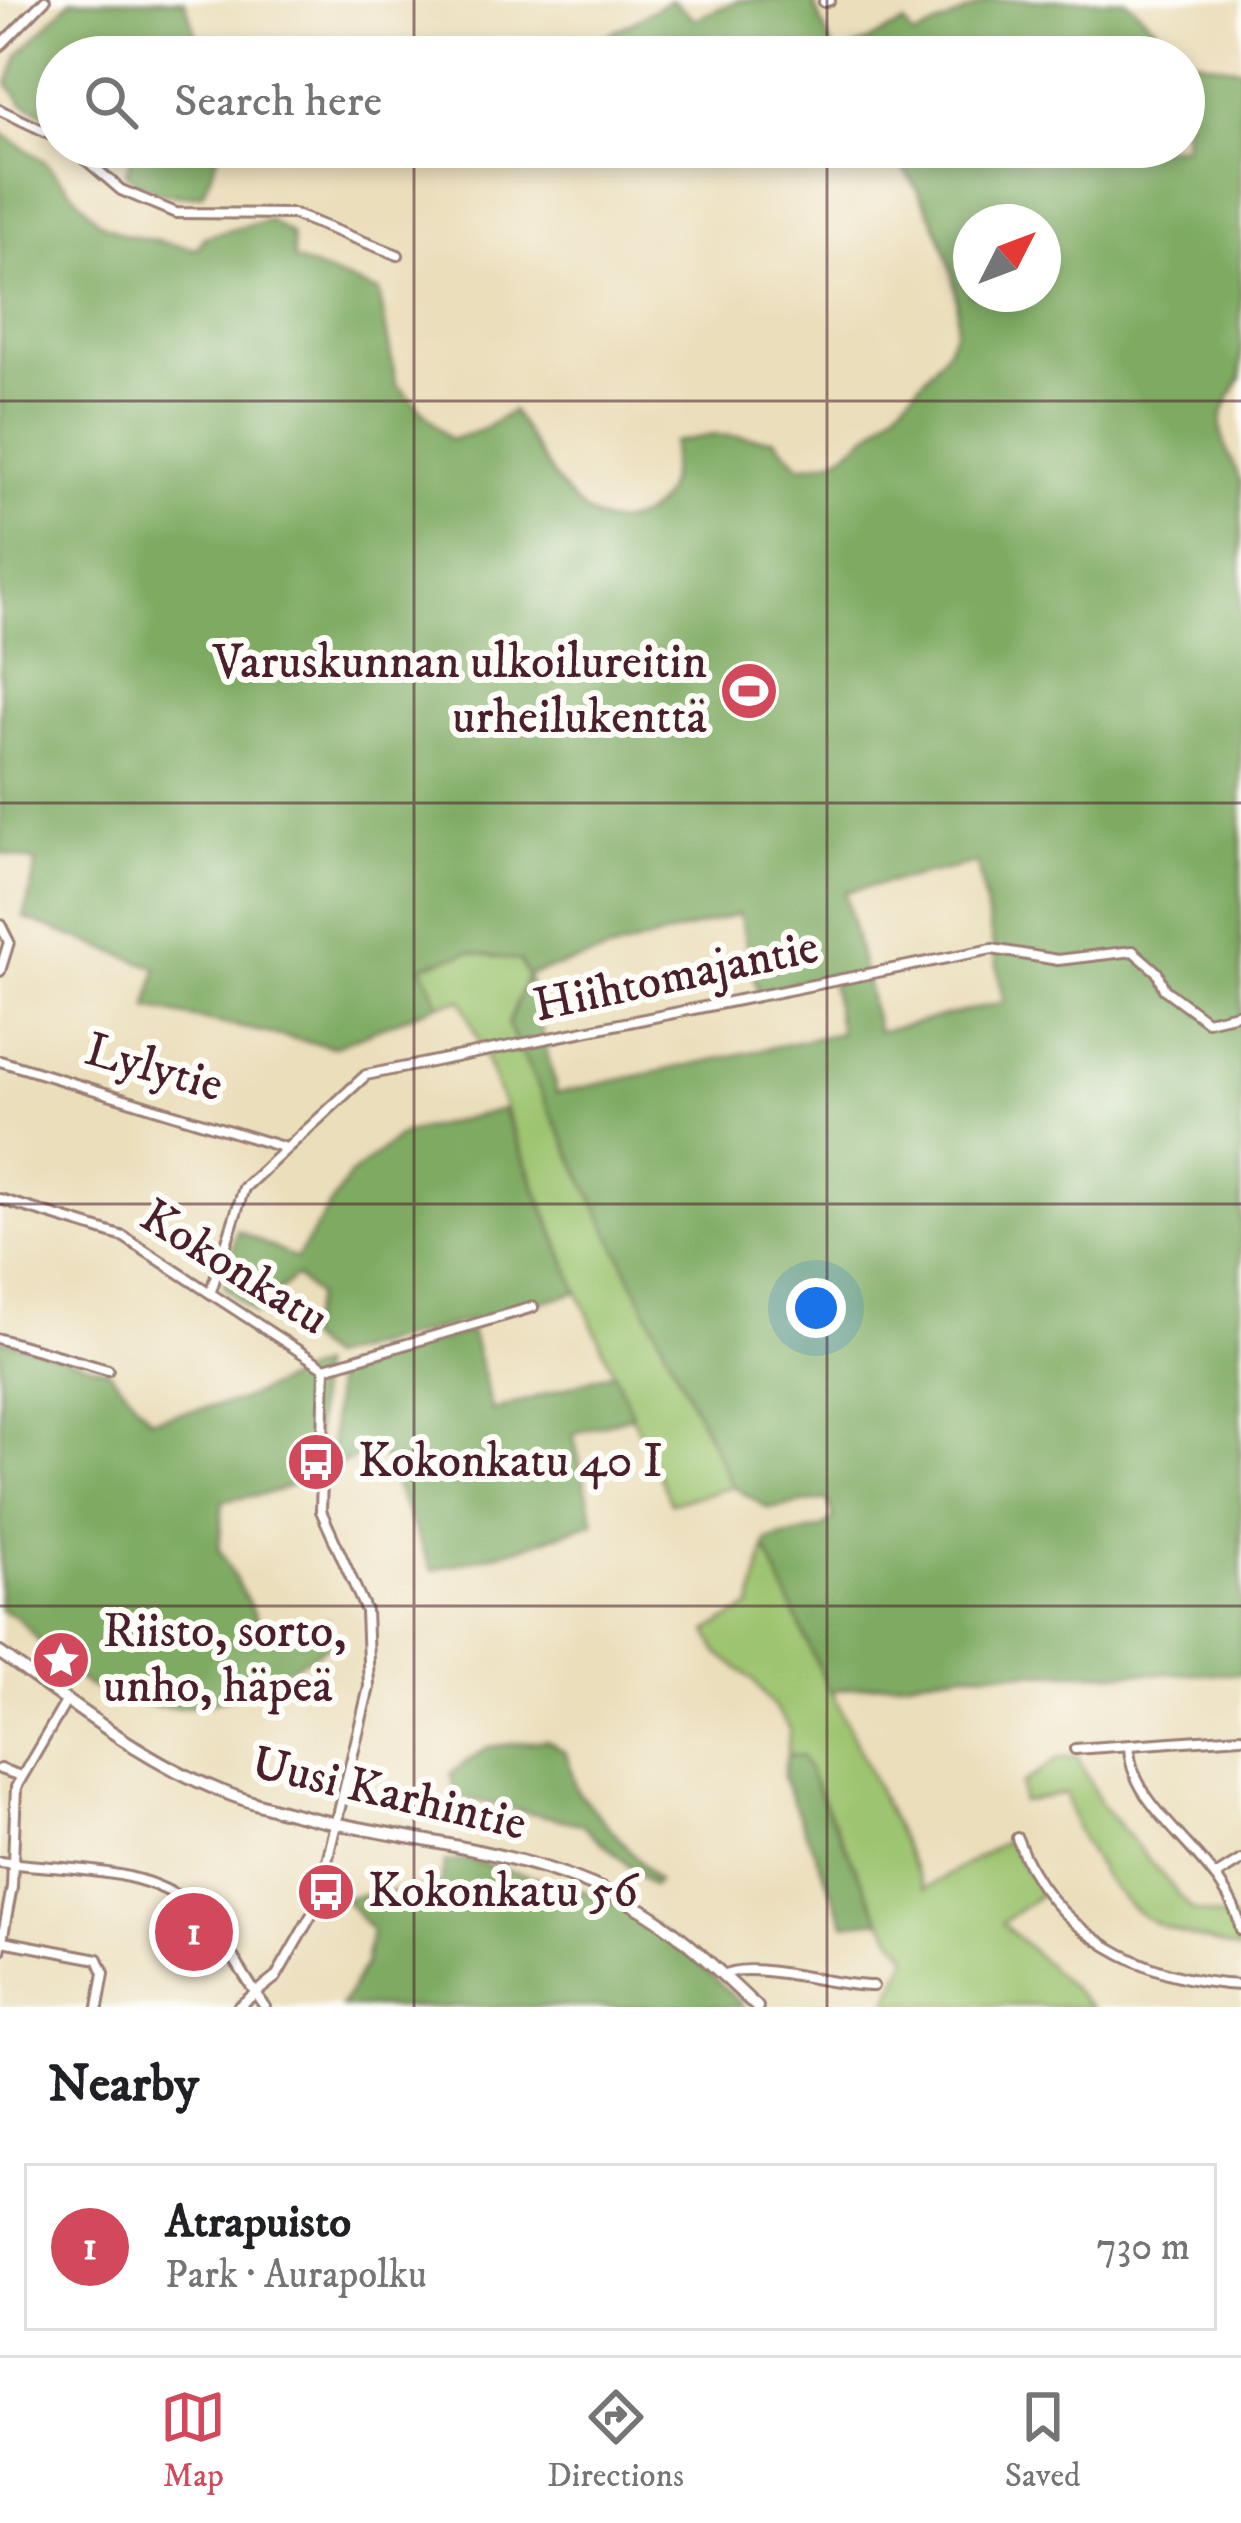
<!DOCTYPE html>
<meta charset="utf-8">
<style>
:root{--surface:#fff;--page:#f6f6f6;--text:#202124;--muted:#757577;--line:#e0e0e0;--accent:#d1495b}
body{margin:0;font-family:"IM FELL DW Pica",serif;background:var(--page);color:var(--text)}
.compass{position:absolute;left:953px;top:204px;width:108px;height:108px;border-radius:50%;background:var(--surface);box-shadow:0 6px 18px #0003;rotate:48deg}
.you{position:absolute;left:816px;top:1308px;width:42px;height:42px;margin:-30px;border:9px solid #fff;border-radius:50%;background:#1a73e8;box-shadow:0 0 0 18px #1a73e833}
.badge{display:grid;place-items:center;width:78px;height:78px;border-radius:50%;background:var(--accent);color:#fff;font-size:39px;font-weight:700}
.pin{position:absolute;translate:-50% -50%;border:6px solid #fff;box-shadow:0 3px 12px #0006}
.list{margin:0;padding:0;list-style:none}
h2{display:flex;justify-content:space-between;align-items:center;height:156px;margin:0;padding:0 48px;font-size:51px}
h2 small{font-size:39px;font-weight:400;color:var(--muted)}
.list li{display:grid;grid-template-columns:78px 1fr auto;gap:36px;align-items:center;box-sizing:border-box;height:168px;margin:0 24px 24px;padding:0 24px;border:3px solid var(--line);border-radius:0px}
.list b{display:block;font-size:45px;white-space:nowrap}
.list p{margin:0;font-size:39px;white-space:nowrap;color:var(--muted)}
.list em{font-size:39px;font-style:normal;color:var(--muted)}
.icon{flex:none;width:66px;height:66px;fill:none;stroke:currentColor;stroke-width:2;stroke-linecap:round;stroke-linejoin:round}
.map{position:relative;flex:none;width:1241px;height:2007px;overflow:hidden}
.search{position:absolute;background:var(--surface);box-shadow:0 6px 18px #0003;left:36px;right:36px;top:36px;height:132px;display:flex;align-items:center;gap:30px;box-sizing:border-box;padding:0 42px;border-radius:66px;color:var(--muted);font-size:45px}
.sheet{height:348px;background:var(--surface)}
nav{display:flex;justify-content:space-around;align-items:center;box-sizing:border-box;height:168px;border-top:3px solid var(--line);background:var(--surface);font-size:33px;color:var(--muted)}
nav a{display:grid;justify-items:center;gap:6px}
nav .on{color:var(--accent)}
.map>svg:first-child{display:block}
.green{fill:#9dc46f;stroke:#74724d;stroke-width:3}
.forest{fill:#7eaa62;stroke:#646446;stroke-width:3;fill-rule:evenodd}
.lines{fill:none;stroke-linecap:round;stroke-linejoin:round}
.minor-casing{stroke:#9a7e73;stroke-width:14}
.tertiary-casing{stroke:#9a7e73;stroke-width:16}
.minor{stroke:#fff;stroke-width:8}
.tertiary{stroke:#fff;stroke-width:10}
.grid{fill:none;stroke:#4a1f2b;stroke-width:3;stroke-opacity:0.55}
.labels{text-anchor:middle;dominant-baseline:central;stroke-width:12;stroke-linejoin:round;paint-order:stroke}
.poi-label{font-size:48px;fill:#4a1f2b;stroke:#fdfcf7;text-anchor:start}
.street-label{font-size:48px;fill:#4a1f2b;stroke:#fdfcf7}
</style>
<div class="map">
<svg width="1241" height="2007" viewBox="0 0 1241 2007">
<rect width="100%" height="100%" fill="#fdfcf7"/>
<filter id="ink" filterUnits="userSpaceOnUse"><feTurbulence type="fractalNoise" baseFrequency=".00833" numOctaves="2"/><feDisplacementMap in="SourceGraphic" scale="24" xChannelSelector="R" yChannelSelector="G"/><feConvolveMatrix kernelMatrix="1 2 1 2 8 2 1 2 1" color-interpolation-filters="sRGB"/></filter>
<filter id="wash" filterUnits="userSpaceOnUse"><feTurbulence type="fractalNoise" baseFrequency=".004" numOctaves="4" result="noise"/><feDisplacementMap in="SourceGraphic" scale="48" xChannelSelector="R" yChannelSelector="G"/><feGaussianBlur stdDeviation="2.7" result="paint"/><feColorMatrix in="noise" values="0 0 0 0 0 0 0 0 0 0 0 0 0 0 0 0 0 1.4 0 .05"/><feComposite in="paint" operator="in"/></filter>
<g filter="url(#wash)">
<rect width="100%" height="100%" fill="#ebdebb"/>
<!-- green -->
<path class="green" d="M469,952L520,961L527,975L508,1025L733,1487L671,1503L578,1292L462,1000L439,1004L421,966Z
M765,1547L924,1889L1007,1840L1041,1894L1002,1923L1092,2007L887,2004L908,1956L881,1920L801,1756L787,1755L790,1728L754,1681L717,1652L707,1631L751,1607Z
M1077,1756L1100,1803L1192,1910L1240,1922L1238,1950C1210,1940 1174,1934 1148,1919C1109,1896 1074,1835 1066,1793L1022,1802V1784L1058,1759Z"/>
<!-- forest -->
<path class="forest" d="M71,0H184L205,57H57V120L23,103L8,84L18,55Z
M671,0L695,19L739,0H812L836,57L905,23L913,37L991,0H1126L1191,59L1241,69V378C1210,429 1219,430 1241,482V1674L965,1672L829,1691L765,1547L767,1541L822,1528L834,1518L827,1499L769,1509L733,1487L508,1025L527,975L520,961L469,952L422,966L439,1004L333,1047L148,1008L157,968L24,918L37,862L0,853V132L44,161L99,222L125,235L197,249L204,237L269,220L291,234L294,260L379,292L396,383L450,440L482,430L512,411C540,450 577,542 634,519C671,504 670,478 673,442L714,435L775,439L800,466C811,464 826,463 836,458C865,444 948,362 955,331C967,280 922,179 883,147H1184V57H732L725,52L721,57H592L587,47ZM971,222H1043V294H971ZM977,863L1004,1002L878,1032L845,892ZM739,914L758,992L830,975L840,1033L557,1093L528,975Z
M134,147H221L203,194C174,199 150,192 126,174Z
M503,1109L578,1292L327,1358L304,1337L316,1296L295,1276L255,1314L224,1287L237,1230L296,1259L349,1176L402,1134Z
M471,1331L493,1411L614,1372L633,1415L573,1434L594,1522L520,1548L432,1570L379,1448L331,1468L334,1371Z
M0,1339L108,1370L151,1419L238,1401L318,1366L314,1475L274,1492L223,1501L219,1549L270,1642L327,1620L336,1641C250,1692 194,1734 91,1687C64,1674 37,1637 15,1616L0,1610Z
M547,1740L566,1753L577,1791L657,1881L652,1886L581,1824L456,1796L451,1773L488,1747Z
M787,1755L801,1756L881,1920L845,1924L783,1778Z
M466,1860C511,1872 560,1881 603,1898C658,1919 703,1967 744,2007H341L365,1964L371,1930L343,1898L440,1886L445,1862Z"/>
</g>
<g filter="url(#ink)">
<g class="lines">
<defs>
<path id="minor" d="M824,2L830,0
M0,46L45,0
M0,110L57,137
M71,147L121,190L176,213L293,214L398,255
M0,924L9,942L0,971
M0,1061L286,1148
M0,1199L124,1237L325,1368L321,1511L366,1611L369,1687L316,1907L276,1977L238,2007
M211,1291L244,1188L366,1075L992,949L1058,960L1133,951L1157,972L1164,989L1207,1021L1241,1013
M0,1339L108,1370
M325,1368L533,1307
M1129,1747C1130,1814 1228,1859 1241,1930
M1075,1749L1241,1737
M0,1769L21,1776
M1017,1838C1051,1933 1146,1981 1241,1985
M0,1862C62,1871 145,1864 195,1909C223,1935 243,1976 265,2007
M1217,1875L1241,1860
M3,1941L98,1959L104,1973L98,2007
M0,1951L12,1887L16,1787L67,1700
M723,1976C747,1958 835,1987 873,1986"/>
<path id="tertiary" d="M0,1653C73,1704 149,1766 234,1796C363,1842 508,1837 630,1903C678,1929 717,1970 757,2007"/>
</defs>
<!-- minor casing -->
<use href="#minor" class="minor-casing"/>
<!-- tertiary casing -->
<use href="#tertiary" class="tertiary-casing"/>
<!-- minor -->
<use href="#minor" class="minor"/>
<!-- tertiary -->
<use href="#tertiary" class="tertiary"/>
</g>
</g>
<!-- grid -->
<path class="grid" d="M414,0V57M827,0V57M414,147V2007M827,147V2007M0,401H1241M0,803H1241M0,1204H1241M0,1606H1241"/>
<!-- icons -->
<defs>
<symbol id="stadium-disc" viewBox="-11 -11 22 22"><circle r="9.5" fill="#d1495b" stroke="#fdfcf7"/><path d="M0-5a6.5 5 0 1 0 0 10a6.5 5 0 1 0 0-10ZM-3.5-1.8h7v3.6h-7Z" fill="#fff"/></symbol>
<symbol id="bus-disc" viewBox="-11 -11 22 22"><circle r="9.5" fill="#d1495b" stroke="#fdfcf7"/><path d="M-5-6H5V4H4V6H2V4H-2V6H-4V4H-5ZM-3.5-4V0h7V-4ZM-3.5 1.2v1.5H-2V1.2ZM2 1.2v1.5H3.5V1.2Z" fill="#fff"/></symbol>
<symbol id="sight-disc" viewBox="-11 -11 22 22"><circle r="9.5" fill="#d1495b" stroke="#fdfcf7"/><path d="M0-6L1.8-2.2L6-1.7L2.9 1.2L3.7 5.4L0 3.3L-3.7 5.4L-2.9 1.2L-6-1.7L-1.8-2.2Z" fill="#fff"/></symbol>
</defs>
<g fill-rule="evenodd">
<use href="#stadium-disc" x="716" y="658" width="66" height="66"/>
<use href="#bus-disc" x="283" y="1429" width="66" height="66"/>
<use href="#sight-disc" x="28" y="1627" width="66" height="66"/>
<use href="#bus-disc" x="293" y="1859" width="66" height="66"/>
</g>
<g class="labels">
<!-- poi labels -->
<g class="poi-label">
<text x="707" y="663" text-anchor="end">Varuskunnan ulkoilureitin<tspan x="707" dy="55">urheilukenttä</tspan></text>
<text x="358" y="1462">Kokonkatu 40 I</text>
<text x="103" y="1632">Riisto, sorto,<tspan x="103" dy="55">unho, häpeä</tspan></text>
<text x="368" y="1892">Kokonkatu 56</text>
</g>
<!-- street labels -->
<g class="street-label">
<text transform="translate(676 977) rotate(-12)">Hiihtomajantie</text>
<text transform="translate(154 1068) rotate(16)">Lylytie</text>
<text transform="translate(234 1268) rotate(32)">Kokonkatu</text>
<text transform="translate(389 1794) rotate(13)">Uusi Karhintie</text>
</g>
</g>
</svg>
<svg class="compass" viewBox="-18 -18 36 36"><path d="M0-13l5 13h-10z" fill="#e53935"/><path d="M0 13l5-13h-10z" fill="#757577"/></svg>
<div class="you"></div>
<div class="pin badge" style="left:194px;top:1932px">1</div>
<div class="search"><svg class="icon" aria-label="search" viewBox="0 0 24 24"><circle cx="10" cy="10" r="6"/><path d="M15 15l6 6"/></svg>Search here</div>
</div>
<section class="sheet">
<h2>Nearby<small></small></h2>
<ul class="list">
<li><span class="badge">1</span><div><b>Atrapuisto</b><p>Park · Aurapolku</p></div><em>730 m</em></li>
</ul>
</section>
<nav>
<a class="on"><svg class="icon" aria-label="map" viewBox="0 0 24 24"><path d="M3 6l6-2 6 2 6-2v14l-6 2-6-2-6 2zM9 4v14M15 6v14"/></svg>Map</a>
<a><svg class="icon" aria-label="directions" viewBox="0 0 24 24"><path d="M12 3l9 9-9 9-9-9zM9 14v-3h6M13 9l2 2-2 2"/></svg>Directions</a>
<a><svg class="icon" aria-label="saved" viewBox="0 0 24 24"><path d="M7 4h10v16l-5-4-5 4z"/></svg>Saved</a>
</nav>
